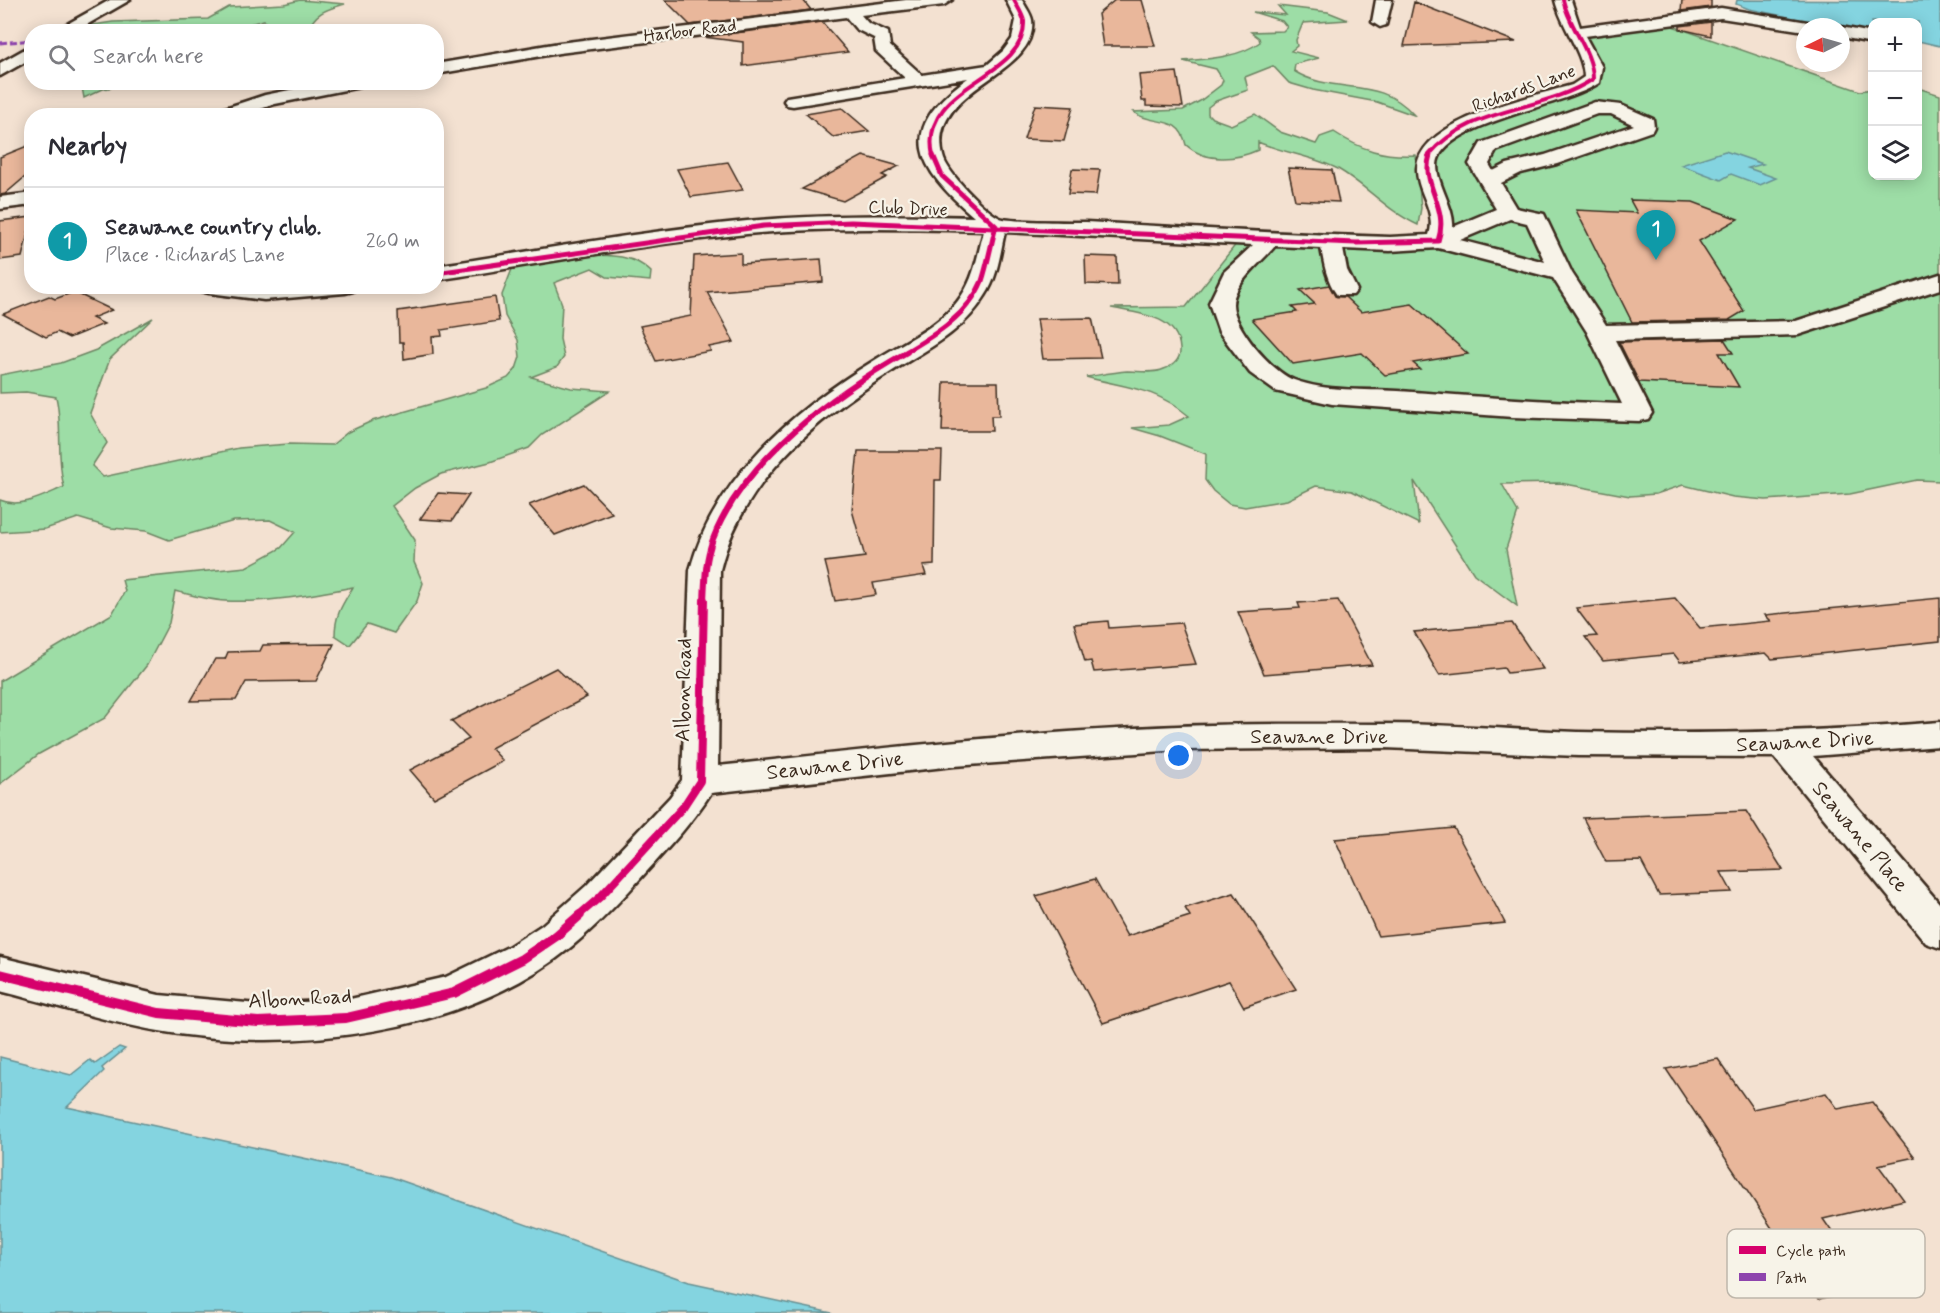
<!DOCTYPE html>
<meta charset="utf-8">
<style>
:root{--surface:#fff;--page:#f7f7f7;--text:#2b2b33;--muted:#7c7c81;--line:#e1e1e2;--accent:#d93025}
body{margin:0;font-family:Mynerve,sans-serif;background:var(--page);color:var(--text)}
.controls{position:absolute;right:18px;top:18px;display:grid;overflow:hidden;border-radius:12px;box-shadow:0 3px 15px #0003}
.controls button{width:54px;height:54px;display:grid;place-items:center;padding:0;border:0;border-bottom:2px solid var(--line);background:var(--surface);color:var(--text);font:30px sans-serif}
.compass{position:absolute;left:1796px;top:18px;width:54px;height:54px;border-radius:50%;background:var(--surface);box-shadow:0 3px 15px #0003;rotate:265deg}
.you{position:absolute;left:1179px;top:756px;width:21px;height:21px;margin:-15px;border:4px solid #fff;border-radius:50%;background:#1a73e8;box-shadow:0 0 0 9px #1a73e833}
.badge{display:grid;place-items:center;width:39px;height:39px;border-radius:50%;background:var(--accent);color:#fff;font-size:20px;font-weight:700}
.pin{position:absolute;translate:-50% -50px;filter:drop-shadow(0 2px 3px #0008)}
.pin::after{content:'';position:absolute;top:32px;width:21px;height:18px;background:inherit;clip-path:polygon(0 0,100% 0,50% 100%)}
.list{margin:0;padding:0;list-style:none}
h2{display:flex;justify-content:space-between;align-items:center;height:78px;margin:0;padding:0 24px;font-size:26px}
h2 small{font-size:20px;font-weight:400;color:var(--muted)}
.list li{display:grid;grid-template-columns:39px 1fr auto;gap:18px;align-items:center;box-sizing:border-box;height:108px;padding:0 24px;border-top:2px solid var(--line)}
.list b{display:block;font-size:22px;white-space:nowrap}
.list p{margin:0;font-size:20px;white-space:nowrap;color:var(--muted)}
.list em{font-size:20px;font-style:normal;color:var(--muted)}
.icon{flex:none;width:33px;height:33px;fill:none;stroke:currentColor;stroke-width:2;stroke-linecap:round;stroke-linejoin:round}
.map{position:relative;flex:none;width:1940px;height:1313px;overflow:hidden}
.search{position:absolute;background:var(--surface);box-shadow:0 3px 15px #0003;left:24px;top:24px;width:420px;height:66px;display:flex;align-items:center;gap:15px;box-sizing:border-box;padding:0 21px;border-radius:24px;color:var(--muted);font-size:22px}
.panel{position:absolute;background:var(--surface);box-shadow:0 3px 15px #0003;left:24px;top:108px;width:420px;height:186px;border-radius:24px}
.map>svg:first-child{display:block}
.green{fill:#9ddda6;stroke:#6c8462;stroke-width:1.5}
.water{fill:#84d4e0;stroke:#679092;stroke-width:1.5}
.building{fill:#e9b79b;stroke:#3b2a1e;stroke-width:1.5}
.lines{fill:none;stroke-linecap:round;stroke-linejoin:round}
.minor-casing{stroke:#3b2a1e;stroke-width:5}
.minor{fill:#f7f3e8;fill-rule:evenodd}
.quiet{stroke:#8e44ad;stroke-width:3;stroke-dasharray:7 3;stroke-linecap:butt}
.cycleway-far4-casing{stroke:#f7f3e8;stroke-width:6}
.cycleway-far3-casing{stroke:#f7f3e8;stroke-width:8}
.cycleway-far2-casing{stroke:#f7f3e8;stroke-width:9}
.cycleway-far1-casing{stroke:#f7f3e8;stroke-width:12}
.cycleway-casing{stroke:#f7f3e8;stroke-width:14}
.cycleway-far4{stroke:#d6006c;stroke-width:4}
.cycleway-far3{stroke:#d6006c;stroke-width:5}
.cycleway-far2{stroke:#d6006c;stroke-width:6}
.cycleway-far1{stroke:#d6006c;stroke-width:8}
.cycleway{stroke:#d6006c;stroke-width:10}
.labels{text-anchor:middle;dominant-baseline:central;stroke-width:4.5;stroke-linejoin:round;paint-order:stroke}
.far-street-label{font-size:18px;fill:#3b2a1e;stroke:#f7f3e8}
.street-label{font-size:21px;fill:#3b2a1e;stroke:#f7f3e8}
.key{fill:#f7f3e8;stroke:#bfb7ab;stroke-width:1.5}
.key-label{font-size:16px;fill:#3b2a1e}
</style>
<div class="map">
<svg width="1940" height="1313" viewBox="0 0 1940 1313">
<rect width="100%" height="100%" fill="#f3e1d1"/>
<filter id="ink" filterUnits="userSpaceOnUse"><feTurbulence type="fractalNoise" baseFrequency=".0167" numOctaves="2"/><feDisplacementMap in="SourceGraphic" scale="12" xChannelSelector="R" yChannelSelector="G"/><feConvolveMatrix kernelMatrix="1 2 1 2 8 2 1 2 1" color-interpolation-filters="sRGB"/></filter>
<g filter="url(#ink)">
<!-- green -->
<path class="green" d="M300,0L345,4C328,9 312,13 309,31H269L264,20L239,27L236,32H80L73,28L113,22L208,19L229,7L284,4Z
M1278,6L1328,12L1348,20L1303,23L1296,40L1297,46L1291,51L1319,58L1295,64L1294,71C1333,96 1380,75 1414,115L1377,102L1313,90L1289,83L1273,66L1245,77L1248,90L1216,101L1208,107V114L1212,118L1231,125L1255,114L1280,132L1316,144L1320,137L1334,132C1361,150 1384,157 1416,155L1421,208L1418,225C1387,211 1367,186 1338,169C1313,156 1284,153 1258,142V150C1236,160 1206,163 1186,145C1179,113 1153,127 1133,112L1183,110L1200,101L1221,85L1223,80L1216,69L1183,61C1208,59 1238,58 1260,42L1259,38L1251,32L1283,31L1287,27L1282,21L1253,12L1286,15Z
M1658,21L1860,91L1872,89V176H1918V88L1940,95V481L1917,480L1850,494L1766,500L1733,497L1683,485L1656,494L1630,496L1560,483L1502,484L1518,512L1506,549L1517,606L1474,574L1414,481L1419,524L1352,491L1316,486L1287,500L1245,507L1229,504L1213,491L1205,480L1206,454L1160,436L1132,428L1169,425L1189,416C1154,387 1127,388 1086,377C1099,375 1114,372 1127,371C1139,371 1154,374 1164,369C1173,366 1181,359 1180,349C1178,315 1136,313 1111,308L1186,307L1241,238L1428,243L1441,233L1422,150L1462,124L1582,87L1595,75L1576,33Z
M72,83H134L103,89L84,98L82,87Z
M583,255C607,255 634,254 651,272L650,281L607,277L592,268L554,283L562,304L560,339L564,357L557,367L531,377L571,388L610,391L542,435L529,448L490,462L441,474L415,488L392,506L415,540L414,562L423,583L417,601L394,633L367,624L350,645L335,635C335,614 343,604 353,587C311,595 269,603 225,601C209,600 191,595 175,591L169,623L147,665L105,718L39,754L0,784V681L112,614L125,591L122,580L246,567L281,548L295,532L270,520L234,521L169,540L146,531L111,528L78,518L45,529L0,532V500C21,509 45,495 64,487C56,456 63,425 56,397L26,392L0,393V375L61,363L96,350L153,318L110,359L90,413L107,443L92,466L103,477L239,448L289,444L332,445L348,432L372,421L486,388L508,378L516,369L520,357L518,340L505,316L502,295L514,264Z"/>
<!-- water -->
<path class="water" d="M1737,0L1940,1V46L1918,41V22H1872V34L1749,9L1736,4Z
M1725,151L1763,164L1748,168L1776,178L1760,185L1731,174L1721,180L1681,165Z
M119,1047L125,1049L102,1068L104,1071L67,1107L391,1177L689,1282L832,1313H0V1057L71,1075L90,1060L95,1064Z"/>
<!-- building -->
<path class="building" d="M665,0H803L811,10L690,25Z
M1115,0H1142L1155,46H1103L1098,14Z
M1682,0H1711V7L1681,11Z
M1414,2L1516,42L1404,46Z
M822,22L848,52L743,66V42L703,37Z
M1711,22V36L1680,29V26Z
M1177,72L1183,107L1146,106V101H1142L1139,75Z
M1035,105L1073,107L1064,141L1024,139Z
M842,108L869,131L833,137L806,114Z
M32,144V171L5,194L0,195V157Z
M863,156L899,166L882,175L887,177L843,201L802,189Z
M728,162L743,190L691,197L677,169Z
M1288,168L1332,170L1339,202L1295,200Z
M1072,169L1100,170L1096,195L1068,194Z
M1630,200L1693,202L1738,219L1699,241L1744,311L1729,320L1632,322L1576,210L1637,213Z
M32,217L22,257L0,260V221Z
M741,253V264L821,259L823,282L707,292L734,342L709,347L711,351L656,361L640,326L691,316L694,256Z
M1085,256L1117,257L1118,285L1086,284Z
M1329,285L1335,296L1345,297L1361,312L1412,304L1468,354L1413,363L1420,369L1385,375L1362,353L1293,364L1252,319L1297,312L1292,307L1315,304L1300,290Z
M74,292L112,310L92,318L104,324L69,338L57,332L46,337L3,314L49,296L55,299Z
M495,297L499,321L441,330L442,336L432,337L433,354L404,359L403,342H399L398,311Z
M1092,318L1101,358L1043,359L1037,319Z
M1724,339L1733,353H1719L1739,387L1639,382L1619,342Z
M944,382H998L999,416H991L992,431H942Z
M858,451H942L941,480H935L934,565L923,566L926,575L873,583L876,595L835,601L825,562L865,557L852,510Z
M584,484L612,513L555,535L529,505Z
M438,493L469,495L452,521L420,519Z
M1675,598L1700,628L1771,621L1765,615L1940,598V641L1772,659L1766,653L1680,662L1674,654L1603,661L1585,637L1597,636L1576,608Z
M1338,600L1372,665L1264,674L1238,612L1300,608L1298,603Z
M1108,621L1109,628L1181,623L1196,664L1094,672L1091,661L1085,662L1074,624Z
M1512,623L1543,669L1507,673L1504,668L1439,675L1414,632Z
M334,644L316,681L246,682L236,700L191,701L215,659H225L228,652L260,651L263,645Z
M556,668L587,697L491,748L503,761L434,798L410,770L469,739L451,721Z
M1746,811L1783,870L1721,872L1732,892L1659,895L1641,861L1606,862L1583,818Z
M1454,828L1505,923L1378,936L1335,839Z
M1095,879L1127,936L1190,916L1185,908L1234,893L1296,989L1244,1007L1229,981L1103,1023L1036,896Z
M1718,1059L1753,1109L1826,1093L1838,1109L1872,1102L1915,1157L1878,1165L1904,1200L1823,1219L1871,1288L1819,1299L1666,1069Z"/>
<g class="lines">
<defs>
<path id="minor" d="M110,0H130L74,32H53Z
M906,0H952L944,5L861,15L868,23L888,32L890,46L922,75L987,65L1003,51L1012,39L1016,20L1006,0H1022C1025,6 1031,14 1032,20C1039,76 926,87 943,156C946,172 985,211 1000,218C1009,222 1071,222 1086,222C1187,228 1289,234 1390,237L1429,235C1437,210 1416,192 1417,168C1420,119 1532,97 1572,85L1584,77C1584,54 1561,26 1555,0H1571L1580,27L1721,8L1820,24L1822,27H1805V31L1721,18L1585,36L1602,67L1599,83C1565,106 1455,121 1439,157C1430,175 1455,205 1453,227L1496,209L1469,164L1481,143L1595,102L1621,105L1653,119L1654,127L1652,131L1557,164L1521,173L1501,183L1516,208L1544,214L1572,273L1606,325L1796,321L1940,274V289L1798,335L1615,340L1652,413L1648,419L1639,421L1513,417L1332,404L1275,391L1250,373L1219,332L1209,303L1224,272L1253,245L1005,232C1000,253 998,277 985,296C964,331 928,349 894,370C818,417 742,480 720,570L718,766C871,749 1024,732 1178,726C1246,723 1314,724 1381,724C1447,724 1512,730 1578,732C1700,735 1819,732 1940,722V746L1813,756L1940,904V948L1926,943L1774,757L1578,756L1385,748L1179,750L954,766L711,793C693,821 671,845 648,870C624,897 599,924 571,947C463,1035 292,1054 159,1031C106,1022 52,1004 0,991V957L159,995L258,1004L346,1000L446,977L508,947L542,925L586,886L670,797L682,780L690,570C715,476 795,409 875,360C905,341 942,326 962,295C975,276 978,252 984,231C905,229 826,227 747,234C643,244 540,264 436,280V266C540,250 643,231 747,221C822,214 898,215 974,217C916,167 895,130 968,78L793,106L787,105L784,101L787,97L793,96L905,78L876,51L874,38L856,29L846,17L559,53L436,74V64L559,43ZM1597,114H1611L1634,125L1545,155L1507,164L1493,171L1489,164L1496,151ZM1510,219L1527,223L1545,262L1460,240ZM1275,246L1321,248C1324,265 1327,281 1337,295H1353L1357,290L1347,270L1343,249L1390,251L1438,248L1553,278L1587,332L1622,404C1547,402 1473,396 1398,391C1364,389 1326,392 1294,380C1272,372 1233,327 1233,304C1233,284 1263,261 1275,246Z
M1376,0H1392L1386,25L1380,27L1372,22Z
M1841,27L1872,33V43L1841,37Z
M32,45V58L0,76V63Z
M329,82H369L360,87L275,104L240,116H211L213,112L265,95Z
M32,193V205L0,209V197Z
M198,286H356L353,291L345,293L264,300L209,293L201,291Z"/>
</defs>
<!-- minor casing -->
<use href="#minor" class="minor-casing"/>
<!-- minor -->
<use href="#minor" class="minor"/>
<!-- quiet -->
<path class="quiet" d="M0,43L32,40"/>
<defs>
<path id="cycleway-far4" d="M933,156C917,83 1027,80 1024,21C1023,15 1017,6 1014,0
M1428,156C1470,105 1542,113 1593,79C1593,52 1569,27 1563,0"/>
<path id="cycleway-far3" d="M436,273L764,226L851,222L1356,243L1438,241C1450,207 1420,185 1430,155
M904,353C935,335 968,315 982,281C988,263 991,244 996,226L942,176L933,155"/>
<path id="cycleway-far2" d="M704,602C705,580 705,560 713,539C744,459 835,393 907,352"/>
<path id="cycleway-far1" d="M578,916L600,897L683,807L700,781L704,600"/>
<path id="cycleway" d="M0,974L159,1013L258,1022L346,1018L454,993L522,959L556,936L580,915"/>
</defs>
<!-- cycleway-far4 casing -->
<use href="#cycleway-far4" class="cycleway-far4-casing"/>
<!-- cycleway-far3 casing -->
<use href="#cycleway-far3" class="cycleway-far3-casing"/>
<!-- cycleway-far2 casing -->
<use href="#cycleway-far2" class="cycleway-far2-casing"/>
<!-- cycleway-far1 casing -->
<use href="#cycleway-far1" class="cycleway-far1-casing"/>
<!-- cycleway casing -->
<use href="#cycleway" class="cycleway-casing"/>
<!-- cycleway-far4 -->
<use href="#cycleway-far4" class="cycleway-far4"/>
<!-- cycleway-far3 -->
<use href="#cycleway-far3" class="cycleway-far3"/>
<!-- cycleway-far2 -->
<use href="#cycleway-far2" class="cycleway-far2"/>
<!-- cycleway-far1 -->
<use href="#cycleway-far1" class="cycleway-far1"/>
<!-- cycleway -->
<use href="#cycleway" class="cycleway"/>
</g>
</g>
<g class="labels">
<!-- far-street labels -->
<g class="far-street-label">
<text transform="translate(690 31) rotate(-7)">Harbor Road</text>
<text transform="translate(1524 89) rotate(-20)">Richards Lane</text>
<text transform="translate(908 209) rotate(2)">Club Drive</text>
</g>
<!-- street labels -->
<g class="street-label">
<text transform="translate(684 690) rotate(-89)">Albon Road</text>
<text x="1319" y="737">Seawane Drive</text>
<text transform="translate(1805 742) rotate(-3)">Seawane Drive</text>
<text transform="translate(835 766) rotate(-6)">Seawane Drive</text>
<text transform="translate(1860 837) rotate(50)">Seawane Place</text>
<text transform="translate(300 999) rotate(-3)">Albon Road</text>
</g>
</g>
<!-- legend -->
<rect x="1727" y="1229" width="198" height="69" rx="9" class="key"/>
<rect x="1739" y="1246" width="27" height="8" fill="#d6006c"/>
<rect x="1739" y="1273" width="27" height="8" fill="#8e44ad"/>
<g class="key-label">
<text x="1776" y="1256">Cycle path</text>
<text x="1776" y="1283">Path</text>
</g>
</svg>
<div class="controls">
<button>+</button>
<button>−</button>
<button><svg class="icon" aria-label="layers" viewBox="0 0 24 24"><path d="M12 4l9 5-9 5-9-5zM3 14l9 5 9-5"/></svg></button>
</div>
<svg class="compass" viewBox="-18 -18 36 36"><path d="M0-13l5 13h-10z" fill="#e53935"/><path d="M0 13l5-13h-10z" fill="#7c7c81"/></svg>
<div class="you"></div>
<div class="pin badge" style="left:1656px;top:260px;background:#0f9aa8">1</div>
<div class="search"><svg class="icon" aria-label="search" viewBox="0 0 24 24"><circle cx="10" cy="10" r="6"/><path d="M15 15l6 6"/></svg>Search here</div>
<section class="panel">
<h2>Nearby<small></small></h2>
<ul class="list">
<li><span class="badge" style="background:#0f9aa8">1</span><div><b>Seawane country club.</b><p>Place · Richards Lane</p></div><em>260 m</em></li>
</ul>
</section>
</div>
